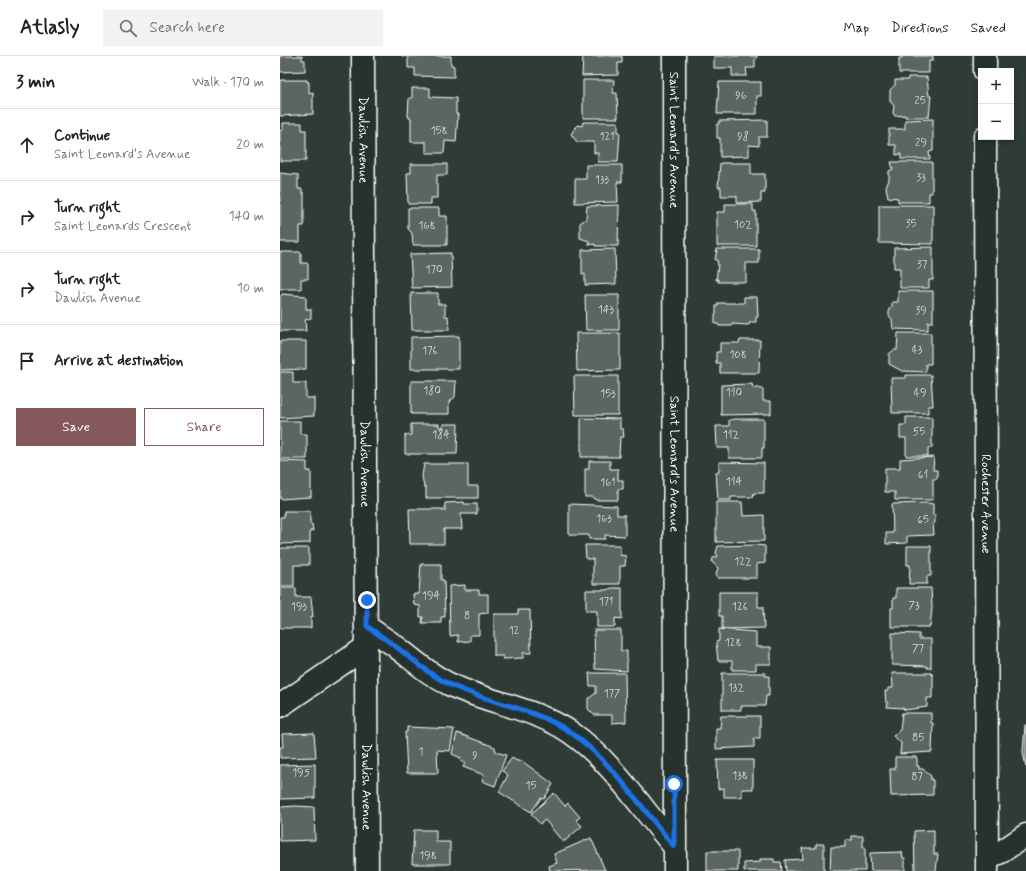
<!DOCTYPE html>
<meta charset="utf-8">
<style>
:root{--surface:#fff;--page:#f2f2f2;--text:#222;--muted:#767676;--line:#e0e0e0;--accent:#85585c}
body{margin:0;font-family:Mynerve,sans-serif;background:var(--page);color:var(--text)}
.controls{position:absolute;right:12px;top:12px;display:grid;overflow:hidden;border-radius:0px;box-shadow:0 2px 6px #0003}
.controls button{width:36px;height:36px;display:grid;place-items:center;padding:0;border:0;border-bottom:1px solid var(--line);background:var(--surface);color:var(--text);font:20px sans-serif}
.stop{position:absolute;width:12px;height:12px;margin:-9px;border:3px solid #1a73e8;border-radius:50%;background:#fff}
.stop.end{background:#1a73e8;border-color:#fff;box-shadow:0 1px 4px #0008}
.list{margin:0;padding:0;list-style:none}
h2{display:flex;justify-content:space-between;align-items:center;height:52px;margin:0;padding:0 16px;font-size:17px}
h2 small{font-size:13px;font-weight:400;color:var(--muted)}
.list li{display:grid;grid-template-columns:26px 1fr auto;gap:12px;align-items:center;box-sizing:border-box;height:72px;padding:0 16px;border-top:1px solid var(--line)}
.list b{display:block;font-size:15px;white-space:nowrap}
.list p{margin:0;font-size:13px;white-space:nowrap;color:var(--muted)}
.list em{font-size:13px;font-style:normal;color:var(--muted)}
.actions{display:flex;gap:8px;padding:12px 16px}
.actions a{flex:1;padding:9px 0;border:1px solid var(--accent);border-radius:0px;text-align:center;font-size:14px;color:var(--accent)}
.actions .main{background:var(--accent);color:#fff}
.icon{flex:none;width:22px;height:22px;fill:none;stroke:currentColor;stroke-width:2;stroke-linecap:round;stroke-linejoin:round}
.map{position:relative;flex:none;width:746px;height:815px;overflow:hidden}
header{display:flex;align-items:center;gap:24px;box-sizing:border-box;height:56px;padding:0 20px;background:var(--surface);border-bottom:1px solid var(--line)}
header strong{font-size:19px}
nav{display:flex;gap:22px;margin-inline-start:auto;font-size:14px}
.search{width:280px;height:36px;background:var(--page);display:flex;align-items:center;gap:10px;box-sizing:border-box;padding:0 14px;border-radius:0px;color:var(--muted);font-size:15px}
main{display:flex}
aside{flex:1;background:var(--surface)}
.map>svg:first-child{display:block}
.building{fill:#5b6661;stroke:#fff}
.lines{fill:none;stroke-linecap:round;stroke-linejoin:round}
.minor-casing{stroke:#fff;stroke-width:25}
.minor{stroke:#26332d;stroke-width:22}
.route{stroke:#1a73e8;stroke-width:5}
.labels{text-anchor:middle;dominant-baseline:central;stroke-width:3;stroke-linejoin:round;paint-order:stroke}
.number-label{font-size:11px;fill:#d6d9d8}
.street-label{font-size:13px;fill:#fff;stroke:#26332d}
</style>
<header>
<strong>Atlasly</strong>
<div class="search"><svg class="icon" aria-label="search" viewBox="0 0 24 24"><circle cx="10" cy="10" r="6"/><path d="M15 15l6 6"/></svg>Search here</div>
<nav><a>Map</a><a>Directions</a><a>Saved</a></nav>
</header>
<main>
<aside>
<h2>3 min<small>Walk · 170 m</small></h2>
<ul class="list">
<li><svg class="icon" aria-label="ahead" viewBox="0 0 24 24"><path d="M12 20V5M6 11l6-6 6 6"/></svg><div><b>Continue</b><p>Saint Leonard's Avenue</p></div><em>20 m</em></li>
<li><svg class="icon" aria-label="right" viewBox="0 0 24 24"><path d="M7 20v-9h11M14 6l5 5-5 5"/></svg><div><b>Turn right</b><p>Saint Leonards Crescent</p></div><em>140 m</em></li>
<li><svg class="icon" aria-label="right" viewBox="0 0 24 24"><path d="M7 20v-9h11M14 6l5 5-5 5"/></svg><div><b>Turn right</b><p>Dawlish Avenue</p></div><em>10 m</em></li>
<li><svg class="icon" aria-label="arrive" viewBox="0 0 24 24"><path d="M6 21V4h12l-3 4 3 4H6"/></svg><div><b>Arrive at destination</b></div></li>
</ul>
<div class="actions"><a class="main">Save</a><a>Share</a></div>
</aside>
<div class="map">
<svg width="746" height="815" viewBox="0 0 746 815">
<rect width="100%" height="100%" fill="#2f3b35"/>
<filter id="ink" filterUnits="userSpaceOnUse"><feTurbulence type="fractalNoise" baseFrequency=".025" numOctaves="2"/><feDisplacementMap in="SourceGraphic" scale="8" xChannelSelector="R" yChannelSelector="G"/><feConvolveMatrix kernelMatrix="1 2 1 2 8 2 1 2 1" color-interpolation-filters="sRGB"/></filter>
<g filter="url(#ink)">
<!-- building -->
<path class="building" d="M0,0H22V4H25V15L0,16Z
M122,0H171V9L174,10V21L135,20V12H128V1Z
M303,0H342V7H338V19L302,20Z
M434,0H477V1L475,3V12H466L467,20H452V12H434Z
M622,0H653V5H649V17H619V2H622Z
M628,21H647L649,40H651L649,61H625V59L615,60L613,57L614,50L610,45V34L615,29V24H628Z
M2,24H27V26H29V37L33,36V58L0,60V25Z
M303,24H334L333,37H337L338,62H303Z
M439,26H481V40H477V58H437Z
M132,32H150V41L176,42V58H178L176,86L165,85L164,97H146V86H131V62H129L128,59L129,42H132Z
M653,63V95L649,96L650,103H621V98L616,99V89H609V73H625V64Z
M487,64V81H479V90L469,89V100L440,101V82H437V68H439V65Z
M303,66H338V76H340L338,106H318V97H314V86H297L291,78L297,69L302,70Z
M3,67H22V74H26V105H0V74H3Z
M611,106H652V137H649V146H618V142L608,141L606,131L609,124V115L613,113Z
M440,107H471V118H485V137H481V146L457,147V140H441V131H438Z
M131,108H167V119H157V142H151V148H128L127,117H131Z
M306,109H342V126H337L338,146L295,147V123H306Z
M0,117L18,119V133H22V137H24V170H20V186H0Z
M445,148H473V155H476V190H437V156H445Z
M339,149L338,190H315V188L309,189V185L300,182V167L306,163L307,150Z
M599,149H653V188L599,187Z
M128,152H159V160H167V189H133L132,177L128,173Z
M653,191V224H649V232H620V212H614V192Z
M335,193L336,228L305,229V218H302V194Z
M437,193H479V207H466V226H438V223L436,224L438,209L437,204H435Z
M0,196H21V207H28V223H21V233H0Z
M171,197L172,231L132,232L130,198Z
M618,235H653V266H648V274L613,273L612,263L609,260V253L612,250V246H618Z
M131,237H158V248H165V260H168L169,274H132Z
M2,238L26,240V253H31V262L25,264L26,275H0V241Z
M305,239H339V274H306Z
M464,241H477L478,261H476V266H470V268L467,269L452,268V270H439L438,268H435V258H436V250H438V247H464Z
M296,277H340V314L297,315Z
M618,277H651V308H646V316L622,315L609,308V298L614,294H617Z
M179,280V313H131V281Z
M460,284H480L479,317H440V307H436V296H440V287H459Z
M0,285H26V313L0,314Z
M0,316H13V327H26V342H34V360L0,362Z
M626,319H651L653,350H648V357H612L611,322H626Z
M294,320H338V359H295Z
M131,325H176L175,341L169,346V358H131Z
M472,328L473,332H479L483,334V345H491V358L441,359V329Z
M626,361H652V392H648V400H626V382H620V369H626Z
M301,362L340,363V373H343L344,381H340L339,401H301Z
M455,363H484V392H482V402H449V392H437L436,370H449V364Z
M0,365H20V378H27V403H0Z
M131,368H159V371L163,372V368H178L177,398H125V379H131Z
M654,401L653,414H657V423H653V444H615V436H605V412H620V403Z
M0,405L27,406V415H31V441L0,443Z
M309,405H330V413H338V424H343V433H338V444H317L314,443L313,441H305V413H309Z
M439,406L484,407V437H474L473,441H451V444H438L436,417L439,416Z
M144,408H188V430H198V442H146V431H144L142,420Z
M184,446V448H197V458H181L182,473H164V488H130L129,453H163V455H165V447Z
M436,446H462L463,460L484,459V485L436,486Z
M647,447L653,448V459H655V467H653L654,479L627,480V487L606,488V477H613L612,448Z
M289,448L337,450V459H345V480L325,479V483H309V479H291L289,478Z
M4,455H30V468H32L33,475H30V487L0,488V461H4Z
M305,489H340V499L346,500L345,510H340V528H313V503H306Z
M476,489L485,490V507L477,508V522H438L436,518L438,512L432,506L433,502L438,500L436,497L438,490Z
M627,490H651V520H647V528H629L630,509H627Z
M0,492H29V509H14V530H0Z
M141,508H161V524H164L165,561H161V567H142L143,561H140V550L134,549L133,538H139Z
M185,529V534H199V538H208V557L199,558V579H190V585L178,586V579L170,580L169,530Z
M0,532H16V541H31L33,561H31V572H0Z
M332,532H342V563L335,562V571H317V555H306V534H326Z
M616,532H651L652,552L650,571H611V552H613V542H616Z
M439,536H478V551H483L484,572L442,573V560H439Z
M238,554H250L251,597H243V602L223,603V600H214V558H238Z
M439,573L476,576V591H491V608H476V614H452V605H438L436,586L439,585Z
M314,574H341V595H347V615L315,613Z
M612,577L639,578V583H651V612H647V610L612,609Z
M309,617H345L346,666L332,667V659H314L308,653V643L316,637V630H310Z
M442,617H485V620H489V640H486L485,650H461V654H442Z
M612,617H651L653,619V632H652V642H647V651L625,654L623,652L607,651L608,647H606L605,635H608V632H613Z
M622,657H651V667H653L652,696L620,698L621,687L613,680L620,674Z
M441,660H480V682H474V691L436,693V672H440Z
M745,669H746V711L743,696Z
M127,671L174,673L170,695L157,694L158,717H127L125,676H127Z
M34,677L36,701L0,702V691H3L2,678Z
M177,677L215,691L216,696L226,699L215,730L202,725L204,719L183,711L185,707L180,705L181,702L172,698Z
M615,701H637V710H639V713H643L651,720V724H653V739L611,740L610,713H615Z
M232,702L237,705H242L273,728L264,743L261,742L251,756L219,736L228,719L222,715Z
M437,704H473V733H462V741H444V732L438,733Z
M35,708V742L0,743V709Z
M274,737L285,750L288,747L300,761L296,764L302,770L285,785H282L265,764L260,768L251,758Z
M16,750L34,751L35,784L0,785V751Z
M134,774H156V786H170V808H132Z
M654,774V798H658L656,815H635L634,775Z
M572,780H583V791H585V815H550L551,791H565V784H572Z
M311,782L325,814L270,815L269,810L277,807L274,798Z
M536,788H544V815H506L505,804L523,803L522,792H536Z
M427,795H458V815H427Z
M622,796L623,802H625V815H591L590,797Z
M480,803H494V806H501L502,815H464V807L480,806Z"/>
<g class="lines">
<defs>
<g id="minor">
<path id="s1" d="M83,0L87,815"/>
<path id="s2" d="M394,0L395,815"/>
<path d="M705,0V15"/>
<path id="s3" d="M705,81L707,815"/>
<path d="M87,571C97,578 109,585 119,593C136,606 151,620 171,629C209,647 254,652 290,676C332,705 361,752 394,790"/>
<path d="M0,650L86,591"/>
<path d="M707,802L721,796L746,779"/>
</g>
</defs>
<!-- minor casing -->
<use href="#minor" class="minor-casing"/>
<!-- minor -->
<use href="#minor" class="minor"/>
</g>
</g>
<g class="lines" filter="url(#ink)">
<!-- route -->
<path class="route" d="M87,544V570C97,578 109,585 119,593C136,606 151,620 171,629C209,647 254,652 290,676C332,705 361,752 394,790V728"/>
</g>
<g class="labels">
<!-- number labels -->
<g class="number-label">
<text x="461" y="40">96</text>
<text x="640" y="45">25</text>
<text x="159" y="75">158</text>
<text x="327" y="81">121</text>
<text x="463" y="81">98</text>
<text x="641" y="87">29</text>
<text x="641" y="122">33</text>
<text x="322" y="124">133</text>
<text x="631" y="168">35</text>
<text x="463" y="169">102</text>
<text x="147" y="170">168</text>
<text x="642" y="209">37</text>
<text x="154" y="214">170</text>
<text x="326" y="254">143</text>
<text x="641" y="255">39</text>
<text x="637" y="294">43</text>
<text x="150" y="295">176</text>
<text x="458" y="299">108</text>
<text x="152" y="335">180</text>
<text x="454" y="337">110</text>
<text x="640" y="337">49</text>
<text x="328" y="338">153</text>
<text x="639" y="376">55</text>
<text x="161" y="379">184</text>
<text x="451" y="379">112</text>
<text x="643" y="419">61</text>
<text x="454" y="426">114</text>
<text x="328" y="427">161</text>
<text x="324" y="463">163</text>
<text x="643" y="464">65</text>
<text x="463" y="506">122</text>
<text x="151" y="540">194</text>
<text x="326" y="546">171</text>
<text x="634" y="550">73</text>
<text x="19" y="551">193</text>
<text x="460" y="551">126</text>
<text x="187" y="560">8</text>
<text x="234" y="575">12</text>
<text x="453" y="587">128</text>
<text x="638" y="593">77</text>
<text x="456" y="632">132</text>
<text x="332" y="638">177</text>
<text x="638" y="682">85</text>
<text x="141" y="696">1</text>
<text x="195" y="700">9</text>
<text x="21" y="717">195</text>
<text x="460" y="720">138</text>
<text x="637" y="721">87</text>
<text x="251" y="730">15</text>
<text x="148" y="800">198</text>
</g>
<!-- street labels -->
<g class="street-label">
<text stroke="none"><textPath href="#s1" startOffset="84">Dawlish Avenue</textPath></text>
<text stroke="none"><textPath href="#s2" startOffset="84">Saint Leonard's Avenue</textPath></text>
<text stroke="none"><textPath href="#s1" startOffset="408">Dawlish Avenue</textPath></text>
<text stroke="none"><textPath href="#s2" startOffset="408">Saint Leonard's Avenue</textPath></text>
<text stroke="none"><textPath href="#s3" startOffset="367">Rochester Avenue</textPath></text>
<text stroke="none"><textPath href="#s1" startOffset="731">Dawlish Avenue</textPath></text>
</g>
</g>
</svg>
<div class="controls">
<button>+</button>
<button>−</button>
</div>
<div class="stop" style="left:394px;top:728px"></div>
<div class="stop end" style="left:87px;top:544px"></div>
</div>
</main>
